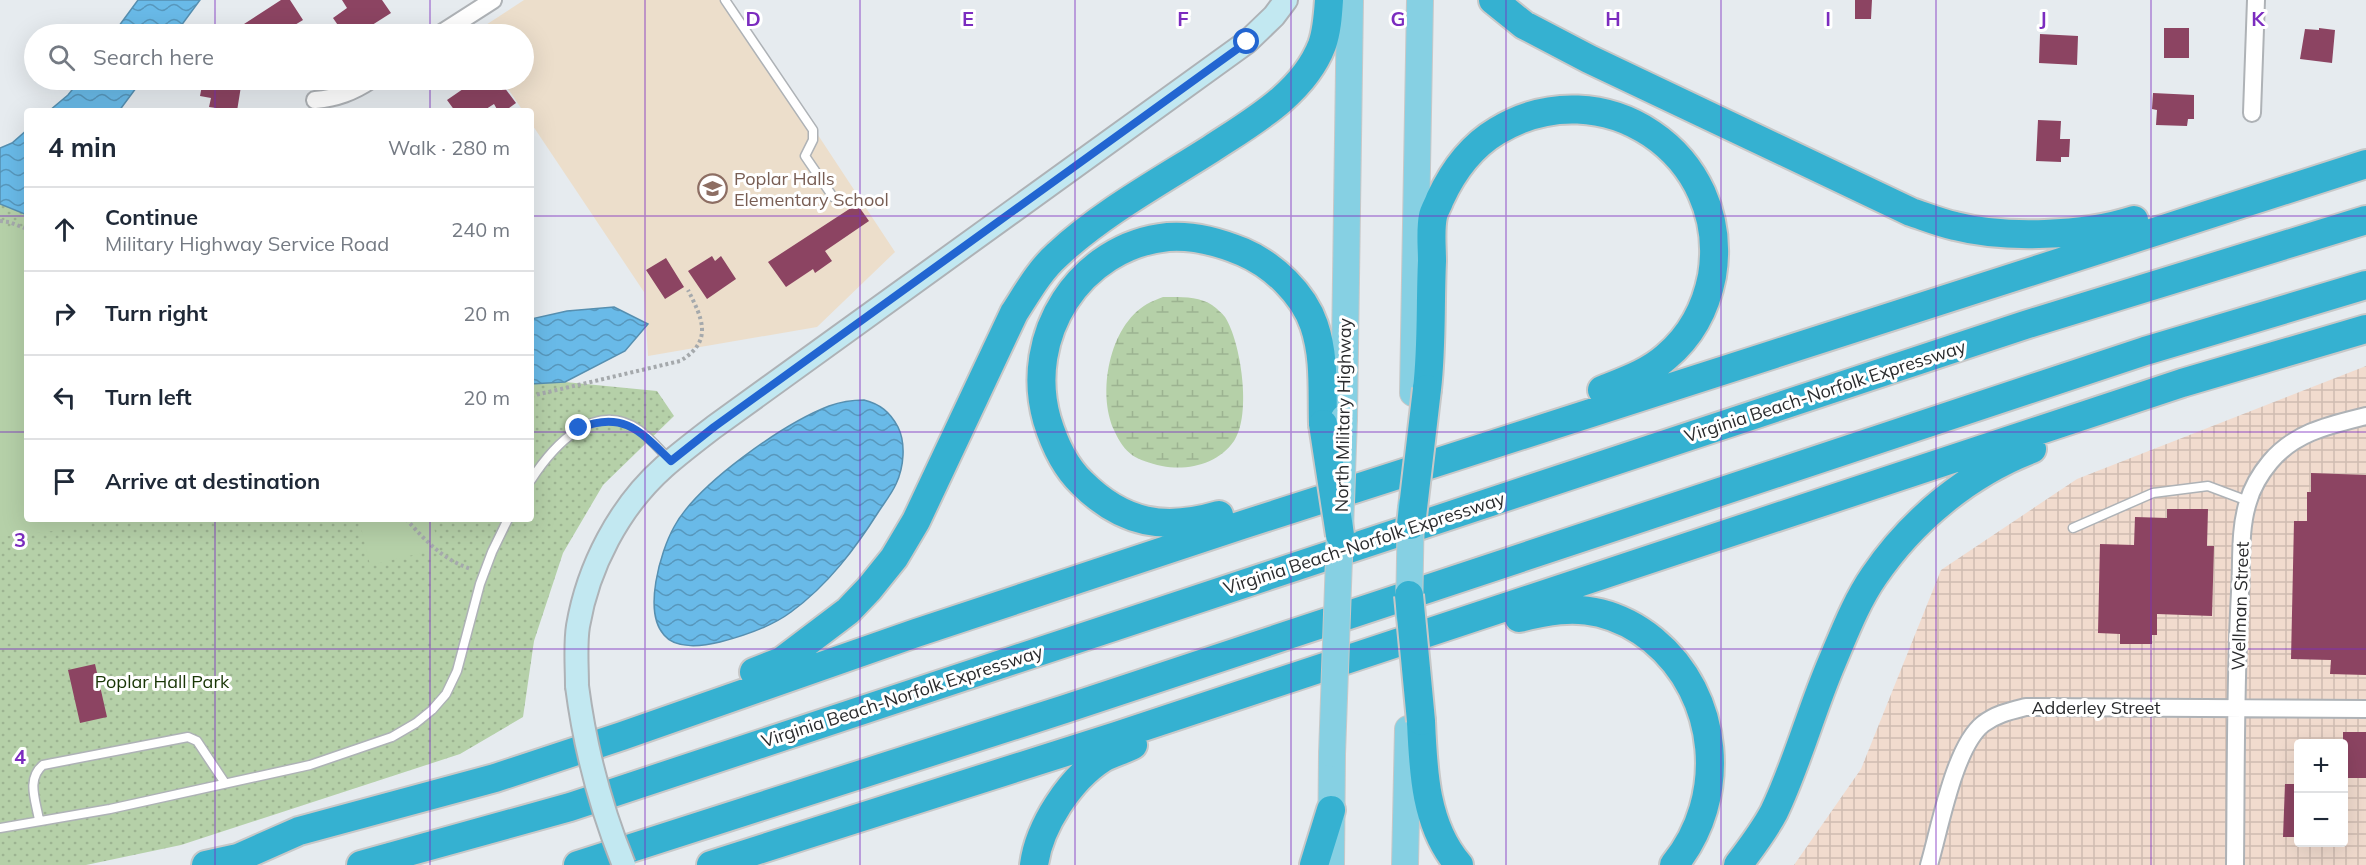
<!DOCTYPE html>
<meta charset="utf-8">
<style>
:root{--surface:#fff;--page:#f6f6f7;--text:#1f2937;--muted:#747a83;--line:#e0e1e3}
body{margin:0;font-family:Mulish,sans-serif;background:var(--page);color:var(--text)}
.controls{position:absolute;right:18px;bottom:18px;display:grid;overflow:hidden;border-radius:6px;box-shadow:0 6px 24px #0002}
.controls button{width:54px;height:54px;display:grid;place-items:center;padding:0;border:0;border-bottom:2px solid var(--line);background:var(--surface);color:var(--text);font:30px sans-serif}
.stop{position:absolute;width:18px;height:18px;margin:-14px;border:4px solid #2265d1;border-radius:50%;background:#fff}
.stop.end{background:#2265d1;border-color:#fff;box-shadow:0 2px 6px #0008}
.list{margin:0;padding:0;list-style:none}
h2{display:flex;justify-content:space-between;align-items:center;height:78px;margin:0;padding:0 24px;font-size:26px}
h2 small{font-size:20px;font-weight:400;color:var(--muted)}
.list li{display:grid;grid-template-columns:39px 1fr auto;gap:18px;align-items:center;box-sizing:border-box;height:84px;padding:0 24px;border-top:2px solid var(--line)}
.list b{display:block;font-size:22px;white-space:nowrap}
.list p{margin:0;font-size:20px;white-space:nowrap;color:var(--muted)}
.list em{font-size:20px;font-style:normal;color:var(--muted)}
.icon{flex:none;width:33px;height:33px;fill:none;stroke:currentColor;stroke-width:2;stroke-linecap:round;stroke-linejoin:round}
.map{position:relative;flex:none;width:2366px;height:865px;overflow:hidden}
.search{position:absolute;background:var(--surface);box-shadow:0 6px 24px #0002;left:24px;top:24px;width:510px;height:66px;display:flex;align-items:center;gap:15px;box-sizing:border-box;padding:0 21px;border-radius:33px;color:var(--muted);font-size:22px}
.panel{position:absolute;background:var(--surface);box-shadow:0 6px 24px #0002;left:24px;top:108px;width:510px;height:414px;border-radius:6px}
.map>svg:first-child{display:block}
.industrial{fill:url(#industrial-grid);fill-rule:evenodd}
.education{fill:#ecdecb}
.wetland{fill:url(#wetland-marsh)}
.park{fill:url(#park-dots)}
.pitch{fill:#b5d0a8}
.water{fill:url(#water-waves);stroke:#568fb0;stroke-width:1.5}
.building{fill:#8c4462}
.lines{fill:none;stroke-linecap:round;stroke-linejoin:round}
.lane-casing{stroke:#aeb2b6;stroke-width:11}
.street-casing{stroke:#aeb2b6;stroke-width:20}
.secondary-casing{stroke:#aeb2b6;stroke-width:26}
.primary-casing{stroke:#c8c8c8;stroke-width:28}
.highway-casing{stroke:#c8c8c8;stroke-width:32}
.path{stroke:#a5a9ac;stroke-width:4;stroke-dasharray:3 3;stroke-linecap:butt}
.lane{stroke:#fff;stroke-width:8}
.street{stroke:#fff;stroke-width:16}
.secondary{stroke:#c2e8f1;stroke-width:22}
.primary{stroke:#86d0e3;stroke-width:26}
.highway{stroke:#35b1d1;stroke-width:28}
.secondary-bridge-casing{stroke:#aeb2b6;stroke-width:26;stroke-linecap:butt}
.primary-bridge-casing{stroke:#c8c8c8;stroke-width:28;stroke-linecap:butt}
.highway-bridge-casing{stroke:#c8c8c8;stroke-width:32;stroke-linecap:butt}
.secondary-bridge{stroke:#c2e8f1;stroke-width:22}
.primary-bridge{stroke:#86d0e3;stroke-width:26}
.highway-bridge{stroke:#35b1d1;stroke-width:28}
.route{stroke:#2265d1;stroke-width:8}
.grid{fill:none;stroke:#7b2cbf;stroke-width:1.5;stroke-opacity:0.55}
.labels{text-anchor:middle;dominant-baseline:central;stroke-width:6;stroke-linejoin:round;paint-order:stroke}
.education-label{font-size:18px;fill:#785e54;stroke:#fff;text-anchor:start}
.street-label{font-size:18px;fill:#2a2b2d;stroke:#fff}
.park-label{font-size:18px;fill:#193606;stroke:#fff}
.grid-label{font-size:20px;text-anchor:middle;font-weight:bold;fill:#7b2cbf;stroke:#fff;stroke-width:6;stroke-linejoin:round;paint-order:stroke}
</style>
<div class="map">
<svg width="2366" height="865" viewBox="0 0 2366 865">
<defs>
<pattern id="industrial-grid" width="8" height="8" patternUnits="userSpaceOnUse" patternTransform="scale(1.5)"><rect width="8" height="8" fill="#f1dbce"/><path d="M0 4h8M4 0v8" fill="none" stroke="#cfbcb1"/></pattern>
<pattern id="wetland-marsh" width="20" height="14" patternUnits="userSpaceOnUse" patternTransform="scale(1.5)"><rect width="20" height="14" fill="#b5d0a8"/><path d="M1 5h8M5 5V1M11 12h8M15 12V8" fill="none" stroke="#9cb391"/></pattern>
<pattern id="park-dots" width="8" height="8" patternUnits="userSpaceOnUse" patternTransform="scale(1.5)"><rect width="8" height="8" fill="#b5d0a8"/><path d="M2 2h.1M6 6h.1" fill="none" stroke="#9cb391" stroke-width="1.8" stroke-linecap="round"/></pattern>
<pattern id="water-waves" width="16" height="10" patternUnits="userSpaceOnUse" patternTransform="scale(1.5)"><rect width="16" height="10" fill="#69bae8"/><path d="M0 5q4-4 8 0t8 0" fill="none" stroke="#5797bc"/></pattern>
</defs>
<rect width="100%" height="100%" fill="#e6ebef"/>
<!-- industrial -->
<path class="industrial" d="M2366,366V865H1794L1861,769L1941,570L2077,479ZM2298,744H2344V842H2298Z"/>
<!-- education -->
<path class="education" d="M524,0H729L895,252L817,327L648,356L644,292L531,123V111H523L502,80H524V34H472Z"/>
<!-- wetland -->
<path class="wetland" d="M1163,297C1179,297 1199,296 1212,305C1216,308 1222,313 1225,317C1241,342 1252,415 1234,441C1218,464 1188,471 1162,466C1136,460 1125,455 1114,430C1097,393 1109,326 1147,304C1152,301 1158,299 1163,297Z"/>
<!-- park -->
<path class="park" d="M0,204L27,214V519H531V384L565,382L657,391L674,416L603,485L563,553L534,641L523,717L460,754L181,845L86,865H0Z"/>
<!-- pitch -->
<path class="pitch" d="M0,228L17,229L27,235V519H94L89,527L0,537Z
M359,519H432L439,549L370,565Z"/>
<!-- water -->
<path class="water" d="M138,0H200L175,34H113Z
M80,80H142L119,111H49L68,95Z
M27,130V215L0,204V148L12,143Z
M614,307L648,324L625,351L565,382L531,384V319L567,311Z
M864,400C880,404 890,412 898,427C906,443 904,467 896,484C892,493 885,502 879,511C855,549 828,585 791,612C771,627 743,636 720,642C704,646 676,650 664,635C643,612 660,552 674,527C697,484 783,424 829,406C840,402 852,400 864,400Z"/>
<!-- building -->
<path class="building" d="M281,0H290L303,20L280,34H251L244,24Z
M342,0H382L391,13L358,34H344L333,18L347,8Z
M1855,0H1872L1871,19H1855Z
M2164,28H2189V58H2164Z
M2319,28L2335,30L2332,63L2300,59L2305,29L2319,30Z
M2040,34L2078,36L2077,65L2039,63Z
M203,80H242L237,111L209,107L211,98L200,96Z
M476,80H492L500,90L504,87L516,103L505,111H498L494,104L483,111H455L447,100Z
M2153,93L2194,95V119H2188L2187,126L2156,125L2157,110L2152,109Z
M2038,120L2061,121L2060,139H2070L2069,157H2061V162L2036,161Z
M857,204L869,221L825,251L832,261L815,273L813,269L786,287L768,262Z
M712,256L715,261L721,256L736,279L707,299L688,271Z
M666,258L684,287L665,299L646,270Z
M2311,473L2366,475V675L2330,674L2331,660L2291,659L2294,521H2307V492H2311Z
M2167,509H2208L2207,546H2214L2212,616L2157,614V635H2152V644H2120V634L2098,633L2100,544L2134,545L2135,517L2167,518Z
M95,664L107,717L80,723L68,670Z
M2343,732H2366V778H2343Z
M2285,784H2298V837H2283Z"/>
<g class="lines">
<defs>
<path id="lane" d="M725,0L813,130V140L805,156L833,197
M531,480C553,446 595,399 639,430C650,438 660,450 669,459
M2073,528L2153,493L2208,486L2248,501
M39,820C36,801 26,779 43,765L188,737L197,741L225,783
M0,828L110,809L310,765L392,737L416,723L432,710L446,694L457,671L480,584L492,552L508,519"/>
<path id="street" d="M440,34L493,0
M315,100C337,98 353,92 371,80
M2252,113L2256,0
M1929,865C1940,828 1954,747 1983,724C1996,714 2010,711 2026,707L2366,709
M2235,865C2236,774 2235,683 2240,592C2242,563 2239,530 2248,502C2252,488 2260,474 2270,462C2295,432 2330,425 2366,416"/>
<path id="secondary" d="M577,686C577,666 575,645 578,626C588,567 619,507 664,467C680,453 697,440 714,427L1247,42L1274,16L1286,0"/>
<path id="primary" d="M1413,393L1420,0
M1344,418L1350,0
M1331,865L1332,754
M1405,865L1408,729"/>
<path id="highway" d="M1493,0L1524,25L1589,59L1911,212C1926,217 1941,223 1955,226C2005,239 2085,236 2134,220
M1427,389C1432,347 1430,304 1432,261C1432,247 1430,230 1433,216C1434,211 1438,205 1440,199C1453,171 1470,147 1497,131C1602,67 1732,154 1712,276C1706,307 1691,336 1666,357C1648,373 1624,381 1602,390
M1219,515C1165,531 1123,524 1082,483C1064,466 1054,443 1047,420C1023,336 1079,246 1168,237C1194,235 1219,242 1243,252C1273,265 1303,293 1314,325C1325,357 1322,391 1323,424
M1519,618C1546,611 1573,606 1600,613C1620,618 1637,627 1653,640C1720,695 1729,798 1674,865
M754,672L782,661L848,611L869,589L894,558L916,521L1014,313C1027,293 1039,271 1057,255C1102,213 1159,182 1211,149C1252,122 1303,94 1322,45C1327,31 1328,15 1329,0
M1421,721C1423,770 1425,826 1459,865
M206,865L238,858L299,831L495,778L622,736L916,633L1242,525L2366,164
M361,865L570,807L2025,325L2366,220
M578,865L1065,709L2145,351L2366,285
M711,865L1116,736L2182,383L2366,329
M1034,865C1039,826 1070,779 1103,758C1112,753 1124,750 1133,745
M1314,865L1331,810
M1738,865C1751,848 1764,831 1774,812C1797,764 1811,711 1832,662C1844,634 1856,602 1874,576C1912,520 1969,473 2032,449"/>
</defs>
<!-- lane casing -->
<use href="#lane" class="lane-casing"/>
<!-- street casing -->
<use href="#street" class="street-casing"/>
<!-- secondary casing -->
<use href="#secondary" class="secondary-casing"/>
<!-- primary casing -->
<use href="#primary" class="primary-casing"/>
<!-- highway casing -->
<use href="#highway" class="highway-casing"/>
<!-- path -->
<path class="path" d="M0,221L9,222L27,229
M531,396L680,361C714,341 702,318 688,290
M406,519C425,540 443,560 471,569"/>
<!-- lane -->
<use href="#lane" class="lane"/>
<!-- street -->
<use href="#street" class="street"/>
<!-- secondary -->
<use href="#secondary" class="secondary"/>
<!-- primary -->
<use href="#primary" class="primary"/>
<!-- highway -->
<use href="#highway" class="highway"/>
<defs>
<path id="secondary-bridge" d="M577,686C585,748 600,806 624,865"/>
<path id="primary-bridge" d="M1409,615L1411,505
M1332,754L1344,418"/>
<path id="highway-bridge" d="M1323,424L1340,535
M1411,525L1427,389
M1409,595L1421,721"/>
</defs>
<!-- secondary-bridge casing -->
<use href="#secondary-bridge" class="secondary-bridge-casing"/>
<!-- primary-bridge casing -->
<use href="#primary-bridge" class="primary-bridge-casing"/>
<!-- highway-bridge casing -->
<use href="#highway-bridge" class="highway-bridge-casing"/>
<!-- secondary-bridge -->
<use href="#secondary-bridge" class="secondary-bridge"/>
<!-- primary-bridge -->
<use href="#primary-bridge" class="primary-bridge"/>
<!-- highway-bridge -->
<use href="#highway-bridge" class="highway-bridge"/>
</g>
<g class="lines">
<!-- route -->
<path class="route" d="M579,428C624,410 641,432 671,461L714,427L1247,42"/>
</g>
<!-- grid -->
<path class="grid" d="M215,0V34M430,0V34M645,0V865M860,0V865M1075,0V865M1291,0V865M1506,0V865M1721,0V865M1936,0V865M2151,0V865M215,80V111M430,80V111M0,216H27M531,216H2366M0,432H27M531,432H2366M215,519V865M430,519V865M0,649H2366"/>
<!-- icons -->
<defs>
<symbol id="school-ring" viewBox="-11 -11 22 22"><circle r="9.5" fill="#fff" stroke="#8d6e63" stroke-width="1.5"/><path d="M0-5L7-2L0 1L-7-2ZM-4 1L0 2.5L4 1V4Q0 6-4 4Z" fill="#8d6e63"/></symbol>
</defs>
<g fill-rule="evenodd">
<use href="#school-ring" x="696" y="172" width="33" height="33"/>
</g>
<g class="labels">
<!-- education labels -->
<g class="education-label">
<text x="734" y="178">Poplar Halls<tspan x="734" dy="21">Elementary School</tspan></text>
</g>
<!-- street labels -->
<g class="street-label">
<text transform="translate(1825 391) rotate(-18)">Virginia Beach-Norfolk Expressway</text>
<text transform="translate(1343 415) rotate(-89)">North Military Highway</text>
<text transform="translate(1364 543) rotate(-18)">Virginia Beach-Norfolk Expressway</text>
<text transform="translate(2240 606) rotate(-88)">Wellman Street</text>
<text transform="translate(902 696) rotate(-18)">Virginia Beach-Norfolk Expressway</text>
<text x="2096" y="707">Adderley Street</text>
</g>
<!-- park labels -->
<g class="park-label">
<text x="162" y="681">Poplar Hall Park</text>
</g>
</g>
<g class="grid-label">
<text x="753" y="26">D</text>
<text x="968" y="26">E</text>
<text x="1183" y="26">F</text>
<text x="1398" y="26">G</text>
<text x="1613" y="26">H</text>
<text x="1828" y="26">I</text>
<text x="2043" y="26">J</text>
<text x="2258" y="26">K</text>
<text x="20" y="547">3</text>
<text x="20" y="764">4</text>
</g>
</svg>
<div class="controls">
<button>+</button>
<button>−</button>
</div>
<div class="stop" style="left:1247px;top:42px"></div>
<div class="stop end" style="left:579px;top:428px"></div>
<div class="search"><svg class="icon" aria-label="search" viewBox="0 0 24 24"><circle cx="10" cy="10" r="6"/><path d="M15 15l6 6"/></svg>Search here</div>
<section class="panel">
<h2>4 min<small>Walk · 280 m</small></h2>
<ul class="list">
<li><svg class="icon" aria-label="ahead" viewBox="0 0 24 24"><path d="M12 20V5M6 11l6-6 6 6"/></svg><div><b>Continue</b><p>Military Highway Service Road</p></div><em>240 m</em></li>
<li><svg class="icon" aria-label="right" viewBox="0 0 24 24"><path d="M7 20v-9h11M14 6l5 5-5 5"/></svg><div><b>Turn right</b></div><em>20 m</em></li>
<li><svg class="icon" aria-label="left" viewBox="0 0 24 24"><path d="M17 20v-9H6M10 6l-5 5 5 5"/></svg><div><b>Turn left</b></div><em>20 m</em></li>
<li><svg class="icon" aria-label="arrive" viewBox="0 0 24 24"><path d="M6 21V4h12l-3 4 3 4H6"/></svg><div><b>Arrive at destination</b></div></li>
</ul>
</section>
</div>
